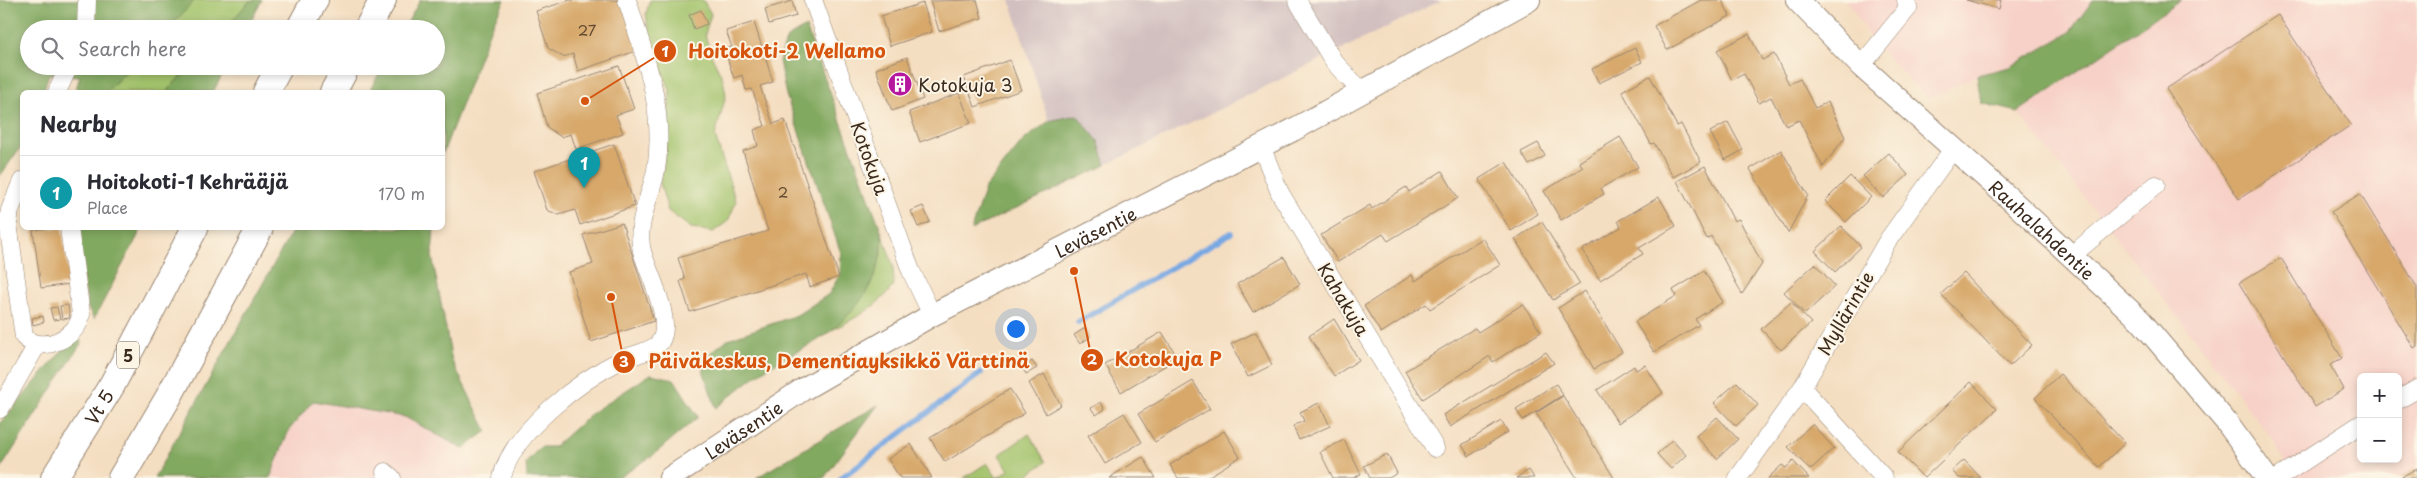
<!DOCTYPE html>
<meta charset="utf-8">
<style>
:root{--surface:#fff;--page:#f7f7f7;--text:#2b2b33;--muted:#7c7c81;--line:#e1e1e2;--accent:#b5179e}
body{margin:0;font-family:"Playpen Sans",sans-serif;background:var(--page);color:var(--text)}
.controls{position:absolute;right:15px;bottom:15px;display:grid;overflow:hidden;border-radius:8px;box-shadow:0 2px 8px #0003}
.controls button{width:45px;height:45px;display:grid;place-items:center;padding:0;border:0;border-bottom:1px solid var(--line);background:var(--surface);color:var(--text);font:25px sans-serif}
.you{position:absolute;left:1015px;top:328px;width:18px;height:18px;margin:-12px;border:4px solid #fff;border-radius:50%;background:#1a73e8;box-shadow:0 0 0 8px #1a73e833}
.badge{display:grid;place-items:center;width:32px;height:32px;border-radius:50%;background:var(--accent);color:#fff;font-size:16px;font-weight:700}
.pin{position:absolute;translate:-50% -41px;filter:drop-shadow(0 1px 2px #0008)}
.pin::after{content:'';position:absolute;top:26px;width:18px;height:15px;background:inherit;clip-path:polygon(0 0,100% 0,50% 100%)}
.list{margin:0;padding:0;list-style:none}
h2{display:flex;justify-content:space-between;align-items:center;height:65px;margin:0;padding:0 20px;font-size:21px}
h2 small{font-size:16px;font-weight:400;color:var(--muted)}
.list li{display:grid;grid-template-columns:32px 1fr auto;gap:15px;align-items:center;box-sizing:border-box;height:75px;padding:0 20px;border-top:1px solid var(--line)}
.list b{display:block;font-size:19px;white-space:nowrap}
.list p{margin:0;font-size:16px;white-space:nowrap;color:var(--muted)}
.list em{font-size:16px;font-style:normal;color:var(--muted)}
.icon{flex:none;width:28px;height:28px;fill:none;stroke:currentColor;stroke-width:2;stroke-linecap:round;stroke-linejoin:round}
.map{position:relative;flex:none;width:2417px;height:478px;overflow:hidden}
.search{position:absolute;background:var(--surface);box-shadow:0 2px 8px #0003;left:20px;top:20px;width:425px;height:55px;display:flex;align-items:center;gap:12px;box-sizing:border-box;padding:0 18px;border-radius:28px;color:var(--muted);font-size:19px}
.panel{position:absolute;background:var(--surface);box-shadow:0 2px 8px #0003;left:20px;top:90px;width:425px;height:140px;border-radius:8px}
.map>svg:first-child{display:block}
.built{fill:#f7d1c7;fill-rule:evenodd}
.industrial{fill:#d2bfc0}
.green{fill:#a3c36c;stroke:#6f7645}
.forest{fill:#82a960;stroke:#5e6a3f}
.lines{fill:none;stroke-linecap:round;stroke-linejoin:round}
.stream{stroke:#78a8e2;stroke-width:5.5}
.building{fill:#d7a86b}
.minor-casing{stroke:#988470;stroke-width:19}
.major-casing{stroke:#988470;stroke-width:24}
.highway-casing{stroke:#988470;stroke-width:28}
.minor{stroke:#fff;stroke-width:18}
.major{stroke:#fff;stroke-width:22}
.highway{stroke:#fff;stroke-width:26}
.labels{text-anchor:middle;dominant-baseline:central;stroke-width:4;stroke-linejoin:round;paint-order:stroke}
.number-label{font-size:15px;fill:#624a31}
.shield{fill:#fcf5e5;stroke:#75675a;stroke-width:1}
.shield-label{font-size:16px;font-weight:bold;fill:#3b2a1e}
.poi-label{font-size:18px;fill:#3b2a1e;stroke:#fcf5e5;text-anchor:start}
.street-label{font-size:18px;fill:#3b2a1e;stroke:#fcf5e5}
.leader{fill:none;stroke:#d7540e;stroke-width:2}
.callout-dot{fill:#d7540e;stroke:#fcf5e5;stroke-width:2}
.mark-label{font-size:15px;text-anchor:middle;font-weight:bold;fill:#fff}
.callout-label{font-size:19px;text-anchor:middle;font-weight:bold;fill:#d7540e;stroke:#fcf5e5;stroke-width:4;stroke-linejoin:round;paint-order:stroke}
</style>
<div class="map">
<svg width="2417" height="478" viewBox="0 0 2417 478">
<rect width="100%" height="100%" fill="#fcf5e5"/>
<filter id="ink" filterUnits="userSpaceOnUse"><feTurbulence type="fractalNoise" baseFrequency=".02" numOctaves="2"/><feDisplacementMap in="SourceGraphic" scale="10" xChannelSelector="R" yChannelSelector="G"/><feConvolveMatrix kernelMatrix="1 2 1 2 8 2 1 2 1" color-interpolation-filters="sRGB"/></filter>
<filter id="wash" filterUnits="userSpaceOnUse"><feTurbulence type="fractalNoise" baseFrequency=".0096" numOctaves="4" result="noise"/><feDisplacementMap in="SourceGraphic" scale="20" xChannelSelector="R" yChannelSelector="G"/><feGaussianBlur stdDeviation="1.12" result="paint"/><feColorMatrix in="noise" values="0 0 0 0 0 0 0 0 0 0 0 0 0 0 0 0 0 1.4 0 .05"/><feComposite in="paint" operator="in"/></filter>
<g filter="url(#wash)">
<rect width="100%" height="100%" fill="#f4dec1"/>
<!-- built -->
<path class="built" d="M1847,0H2093L2069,33L2010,67L1977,75L1928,99L1872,41Z
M2180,0H2417V478H2294L2274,441L2018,112ZM2361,377H2398V459H2361Z
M313,401L405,417L463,449L475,478H270L289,430Z"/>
<!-- industrial -->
<path class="industrial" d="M1010,0H1442L1106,165L1098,141L1077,115L1049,121Z"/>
<!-- green -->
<path class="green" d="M195,0H251L224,29H168Z
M650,0H703L711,14L705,34L710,52L723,79L726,95L715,136L736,202L728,221L713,232L691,228L668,211L660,183L665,156L670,90L651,43L646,14Z
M131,66H189L167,92H106Z
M882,233L893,265L894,285C877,308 855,318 830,331L857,304L882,252Z
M1029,434L1046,462L1023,478H964L987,463L997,478L1009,470L999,455Z"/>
<!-- forest -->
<path class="forest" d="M0,0H195L168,29H29V66H131L106,92H75L80,76L49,74L43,92H22V145L0,176Z
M251,0H262L247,29H224Z
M420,0H505L491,27L443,153L442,92H369L383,66H436V29H404Z
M2093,0H2181L2018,112L1981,103L1977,75L2010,67L2069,33Z
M806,27L882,233C883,274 863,305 831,331C812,346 788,355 767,368C749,380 733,394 716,408L700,361L728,339L797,315L829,294L840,274L841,253L786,95L779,61L787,38Z
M189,66H227L213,92H167Z
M1077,115L1098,141L1106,165L971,230L985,188L1023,141L1049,121Z
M75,228H142L94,319L88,308Z
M294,228H434L432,256L452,361L487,431L463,449L405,417L313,401L289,430L270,478H154Z
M74,337L82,342L0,470V423Z
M651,374L674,379L698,417L652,456L618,478H527L526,463L540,447H554L593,412Z
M878,405L824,478H756Z"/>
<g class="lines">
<!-- stream -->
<path class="stream" d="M1078,322L1231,233
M841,478L981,373"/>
</g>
<g id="blocks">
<!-- building -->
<path class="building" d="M570,0H622L639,50L578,71L573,54L563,57L548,48L536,11Z
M977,0L982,18L939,31L930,1Z
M1701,0H1722L1730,16L1667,50L1654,26Z
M1966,0H2001L1999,9Z
M792,1L796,16L769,24L765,9Z
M923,3L932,32L890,46L881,16Z
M701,10L707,24L694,29L689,15Z
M2278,15L2351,125L2239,199L2166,89Z
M754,22L773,82L760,86L773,124L785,120L839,277L810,287L806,274L690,312L680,281L685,279L678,258L768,231L743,151L758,146L754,130L765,126L752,89L746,90L742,75L734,78L724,49L732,47L726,31Z
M1749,34L1762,60L1774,54L1789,84L1800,79L1815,108L1828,102L1845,137L1823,167L1799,120L1786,126L1771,97L1759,103L1744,74L1732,80L1717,50Z
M1635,48L1642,62L1599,83L1592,69Z
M907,57L923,99L892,111L876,69Z
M1010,60L1021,90L975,107L964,77Z
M619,66L634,109L616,115L623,133L576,149L571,134L561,137L547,127L537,93Z
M1650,76L1677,126L1681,124L1701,162L1673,177L1654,143L1651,144L1622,91Z
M959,93L971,123L920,142L909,112Z
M1728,122L1743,150L1725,160L1710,132Z
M1620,137L1638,167L1601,188L1604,194L1561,220L1544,191L1583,167L1579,162Z
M1538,143L1545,156L1529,165L1521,152Z
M614,144L635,206L580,225L575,210L559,215L547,210L534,171Z
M1781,150L1808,195L1788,233L1750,169Z
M1889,153L1908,175L1883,198L1863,176Z
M1506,162L1538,214L1511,231L1479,179Z
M1705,166L1734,221L1739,219L1762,264L1742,294L1711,236L1707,239L1677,181Z
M1442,171L1458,198L1388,241L1383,234L1338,262L1321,235L1370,205L1372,209L1406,187L1409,192Z
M1850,176L1871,197L1846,222L1825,201Z
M2360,194L2417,287V346L2414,348L2331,212Z
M1659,197L1676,226L1639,248L1643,254L1600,280L1582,250L1621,227L1618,221Z
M923,206L930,222L918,227L911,211Z
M1542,222L1580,284L1553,300L1515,239Z
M622,223L654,321L591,342L569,272L593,264L583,235Z
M1841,226L1861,247L1835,272L1815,251Z
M48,228H62L70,284L41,288L33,230Z
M1483,238L1500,265L1430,309L1426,304L1381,333L1364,306L1412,275L1415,281Z
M1284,257L1300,284L1253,312L1237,284Z
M2281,258L2342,358L2330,365L2344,389L2315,407L2239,283Z
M1815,264L1835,286L1805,314L1784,292Z
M1704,271L1723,302L1695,319L1699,325L1654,352L1635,322L1676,296L1673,290Z
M1964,273L2032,345L2010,366L1941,294Z
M1585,291L1622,352L1594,369L1558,308Z
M1791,302L1811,323L1781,350L1761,329Z
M1523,304L1541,332L1493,362L1490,356L1423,399L1405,371L1475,328L1478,332Z
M68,305L70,318L62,319L60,306Z
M57,307L60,319L53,320L50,308Z
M43,316L44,322L33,325L32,318Z
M1334,319L1359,360L1334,376L1309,336Z
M1085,328L1090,337L1080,344L1074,335Z
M1162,332L1178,358L1121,392L1105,365Z
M1256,332L1272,365L1248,377L1231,344Z
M1546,352L1554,363L1450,427L1443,415Z
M1032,361L1037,368L1026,374L1022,367Z
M1645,365L1663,393L1618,423L1597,390L1634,366L1636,370Z
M1044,374L1061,405L1046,414L1029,383Z
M2060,374L2125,443L2099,467L2035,398Z
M1193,381L1210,409L1155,442L1138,414Z
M1737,382L1758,405L1736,426L1714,403Z
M1971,382L1997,409L1924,478L1898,452Z
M1556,384L1563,395L1523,420L1516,409Z
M1010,389L1025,413L945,462L930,438Z
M1563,396L1614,478H1577L1536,413Z
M1101,402L1105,409L1096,415L1091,408Z
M1319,403L1330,426L1299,440L1293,426L1304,421L1300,412Z
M1124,413L1142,442L1105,464L1088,435Z
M1717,417L1738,439L1717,459L1696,436Z
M1501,421L1508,432L1469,456L1462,445Z
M1812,424L1834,448L1810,470L1788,447Z
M1224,431L1240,457L1206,478H1178L1170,465Z
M1344,440L1361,474L1353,478H1333L1320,452Z
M1672,440L1686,455L1671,469L1657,454Z
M911,444L932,478H900L888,459Z
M1387,454L1397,473L1389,478H1370L1364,466Z
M1143,457L1156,478H1109Z
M1964,460L1981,478H1959L1952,471Z
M1793,461L1809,478H1768L1782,465L1786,468Z
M2417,468V478H2400Z
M1529,470L1534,478H1516Z"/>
</g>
</g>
<g filter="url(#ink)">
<use href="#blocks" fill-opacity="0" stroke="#988470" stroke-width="1"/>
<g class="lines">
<defs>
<path id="minor" d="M813,0L911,271L932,315
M1297,0L1334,62L1363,93
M86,29L87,0
M1861,66L1908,8L1906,0
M57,92L69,66
M1261,146L1280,193L1435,448
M22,181L10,210L8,223L24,337C42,355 79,337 81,314L69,228
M2071,256L2156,185
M1802,388L1884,478
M2398,400L2417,389
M0,409L37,345
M385,472L392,478
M502,478C511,432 582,379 623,359C634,354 653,352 660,342C674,321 648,273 642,251C635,223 651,197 656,170C666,110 645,56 627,0
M1738,478L1802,388L1888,240L1953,149
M2278,478L2361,424"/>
<g id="major">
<path id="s1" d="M1797,0L1861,66L2009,198L2141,321L2227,423L2267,478"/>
<path id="s2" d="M670,478L802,390L932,315L1293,130L1529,0"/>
</g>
<g id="highway">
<path d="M299,29L315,0"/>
<path d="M367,29L383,0"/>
<path d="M266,92L280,66"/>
<path d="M333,92L347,66"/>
<path id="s3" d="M54,478L112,385L195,228"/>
<path d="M121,478L168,398L260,228"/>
</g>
</defs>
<!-- minor casing -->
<use href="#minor" class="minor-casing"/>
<!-- major casing -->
<use href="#major" class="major-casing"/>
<!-- highway casing -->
<use href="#highway" class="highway-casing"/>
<!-- minor -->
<use href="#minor" class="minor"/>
<!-- major -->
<use href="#major" class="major"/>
<!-- highway -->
<use href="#highway" class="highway"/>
</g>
</g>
<!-- icons -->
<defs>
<symbol id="building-disc" viewBox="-11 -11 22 22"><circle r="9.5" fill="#b5179e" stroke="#fcf5e5"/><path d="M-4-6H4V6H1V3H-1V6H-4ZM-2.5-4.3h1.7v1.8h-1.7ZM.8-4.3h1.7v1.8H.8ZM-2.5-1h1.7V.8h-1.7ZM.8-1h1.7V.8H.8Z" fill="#fff"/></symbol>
</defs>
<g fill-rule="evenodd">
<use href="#building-disc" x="886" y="70" width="28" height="28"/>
</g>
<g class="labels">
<!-- number labels -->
<g class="number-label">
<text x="587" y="29">27</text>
<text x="783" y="191">2</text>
</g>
<!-- shield labels -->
<rect class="shield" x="117" y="341.5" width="22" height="27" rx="4"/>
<g class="shield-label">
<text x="128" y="355">5</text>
</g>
<!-- poi labels -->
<g class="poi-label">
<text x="918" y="84">Kotokuja 3</text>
</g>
<!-- street labels -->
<g class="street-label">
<text transform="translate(870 158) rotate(70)">Kotokuja</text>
<text stroke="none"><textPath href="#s1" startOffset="336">Rauhalahdentie</textPath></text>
<text stroke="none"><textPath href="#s2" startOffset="492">Leväsentie</textPath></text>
<text transform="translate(1344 299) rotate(59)">Kahakuja</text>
<text transform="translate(1845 313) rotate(-60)">Myllärintie</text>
<text stroke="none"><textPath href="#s3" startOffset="84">Vt 5</textPath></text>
<text stroke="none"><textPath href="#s2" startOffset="88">Leväsentie</textPath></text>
</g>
</g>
<!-- callouts -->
<path class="leader" d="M585 101L665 51M1074 271L1092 360M611 297L624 362"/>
<g class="callout-dot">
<circle cx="585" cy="101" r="5"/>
<circle cx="1074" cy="271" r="5"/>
<circle cx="611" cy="297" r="5"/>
<circle cx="665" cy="51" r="12"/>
<circle cx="1092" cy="360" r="12"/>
<circle cx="624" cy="362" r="12"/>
</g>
<g class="mark-label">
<text x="665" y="57">1</text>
<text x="1092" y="365">2</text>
<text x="624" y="367">3</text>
</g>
<g class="callout-label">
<text x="787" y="58">Hoitokoti-2 Wellamo</text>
<text x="1168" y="366">Kotokuja P</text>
<text x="839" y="368">Päiväkeskus, Dementiayksikkö Värttinä</text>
</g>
</svg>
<div class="controls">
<button>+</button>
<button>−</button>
</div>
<div class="you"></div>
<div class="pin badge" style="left:584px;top:188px;background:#0f9aa8">1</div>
<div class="search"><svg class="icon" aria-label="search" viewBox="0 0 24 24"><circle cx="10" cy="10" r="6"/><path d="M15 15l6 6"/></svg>Search here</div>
<section class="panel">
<h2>Nearby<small></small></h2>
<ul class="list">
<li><span class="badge" style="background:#0f9aa8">1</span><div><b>Hoitokoti-1 Kehrääjä</b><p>Place</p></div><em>170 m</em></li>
</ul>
</section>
</div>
